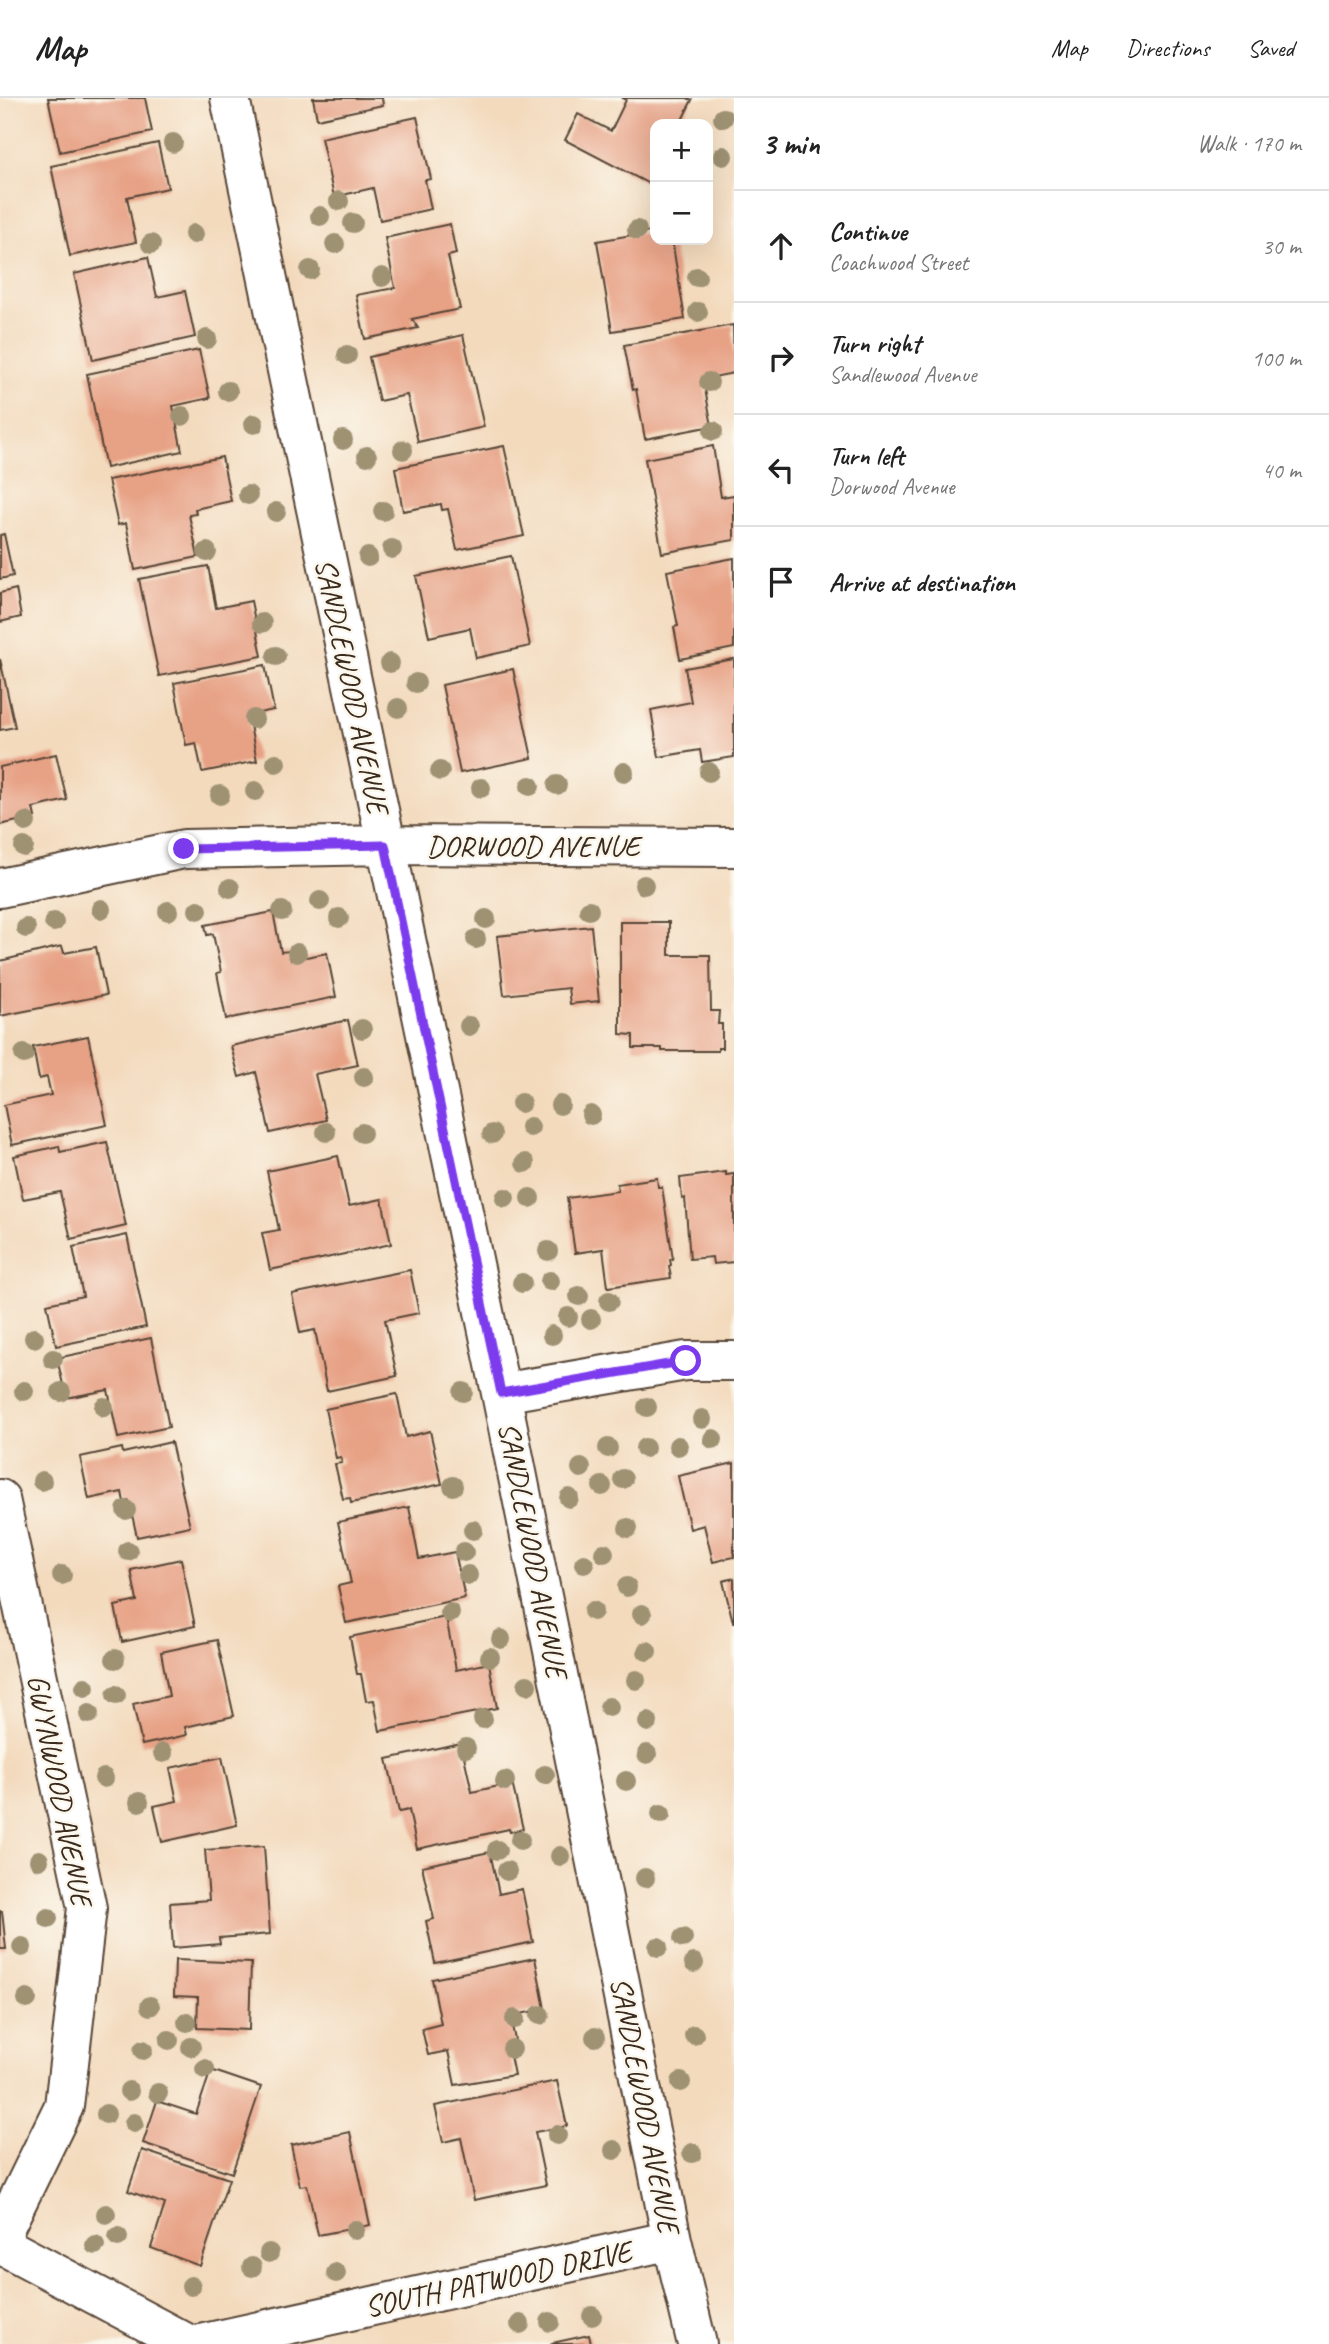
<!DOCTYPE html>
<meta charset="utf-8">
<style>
:root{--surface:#fff;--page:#f2f2f2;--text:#222;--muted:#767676;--line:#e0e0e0}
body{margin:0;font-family:Caveat,sans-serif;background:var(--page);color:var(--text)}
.controls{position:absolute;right:21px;top:21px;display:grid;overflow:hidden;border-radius:14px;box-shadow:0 7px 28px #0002}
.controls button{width:63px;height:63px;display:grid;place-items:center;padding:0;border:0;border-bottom:2px solid var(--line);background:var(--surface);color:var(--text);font:35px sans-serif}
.stop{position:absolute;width:21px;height:21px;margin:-16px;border:5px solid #7c3aed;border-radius:50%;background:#fff}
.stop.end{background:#7c3aed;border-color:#fff;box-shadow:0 2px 7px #0008}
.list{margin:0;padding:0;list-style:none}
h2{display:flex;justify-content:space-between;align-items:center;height:91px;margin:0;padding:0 28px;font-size:30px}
h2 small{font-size:23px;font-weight:400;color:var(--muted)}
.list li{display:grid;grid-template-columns:46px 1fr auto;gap:21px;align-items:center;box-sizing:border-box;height:112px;padding:0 28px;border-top:2px solid var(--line)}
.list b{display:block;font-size:26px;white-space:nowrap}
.list p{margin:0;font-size:23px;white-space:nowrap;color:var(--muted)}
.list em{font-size:23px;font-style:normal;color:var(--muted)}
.icon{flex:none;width:38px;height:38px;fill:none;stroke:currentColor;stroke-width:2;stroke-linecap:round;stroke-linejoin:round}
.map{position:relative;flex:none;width:734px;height:2246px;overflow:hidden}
header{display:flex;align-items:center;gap:42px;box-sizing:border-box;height:98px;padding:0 35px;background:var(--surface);border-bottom:2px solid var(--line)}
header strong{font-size:33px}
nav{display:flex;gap:38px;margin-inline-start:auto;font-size:24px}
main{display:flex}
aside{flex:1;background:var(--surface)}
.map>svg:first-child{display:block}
.building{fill:#e7a185}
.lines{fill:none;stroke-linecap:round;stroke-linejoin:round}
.minor-casing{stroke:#574436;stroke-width:42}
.minor{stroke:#fff;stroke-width:38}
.tree{fill:#9e9273}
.route{stroke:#7c3aed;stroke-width:9}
.labels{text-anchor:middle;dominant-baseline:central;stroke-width:5;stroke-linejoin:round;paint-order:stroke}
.street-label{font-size:30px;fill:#3b2a1e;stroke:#fbf7ec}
</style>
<header>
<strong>Map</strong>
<nav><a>Map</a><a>Directions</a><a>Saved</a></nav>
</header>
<main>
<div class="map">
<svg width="734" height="2246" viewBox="0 0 734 2246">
<rect width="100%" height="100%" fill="#fbf7ec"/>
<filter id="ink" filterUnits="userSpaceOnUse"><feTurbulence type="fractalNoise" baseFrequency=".0143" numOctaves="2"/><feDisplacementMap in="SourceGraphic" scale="14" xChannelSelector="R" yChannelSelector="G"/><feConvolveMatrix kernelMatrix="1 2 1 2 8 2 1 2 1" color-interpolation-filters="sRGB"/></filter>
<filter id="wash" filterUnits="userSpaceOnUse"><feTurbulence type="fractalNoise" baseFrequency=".00686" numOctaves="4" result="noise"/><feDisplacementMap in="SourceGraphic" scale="28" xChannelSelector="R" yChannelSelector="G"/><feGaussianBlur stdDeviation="1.57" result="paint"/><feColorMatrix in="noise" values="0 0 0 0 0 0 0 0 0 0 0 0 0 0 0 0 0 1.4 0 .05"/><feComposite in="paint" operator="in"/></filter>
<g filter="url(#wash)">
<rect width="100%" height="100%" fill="#f3dabd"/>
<g id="blocks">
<!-- building -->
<path class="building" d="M48,0H145L152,34L60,54Z
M313,0H382L383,7L317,21Z
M622,0H687L692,2L680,26H655V74L649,86L565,42L578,16L611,33L626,2Z
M417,19L431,81L425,82L431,111L380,122L373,90L334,99L321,40Z
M158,45L168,90L127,99L136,144L70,158L51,68Z
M450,126L456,156L448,158L460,211L412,221L418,230L365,241L356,197L395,190L385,140Z
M655,133V142H672L685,221L612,233L597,143Z
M148,159L157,199L185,193L195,239L93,262L74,176Z
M733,227L734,275L703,281L712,328L645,341L636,291L633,292L624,247Z
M463,237L484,329L418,344L407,297L379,303L369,259Z
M199,252L210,300L173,308L182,353L106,370L87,276Z
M504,348L524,438L457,452L448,411L442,412L441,406L403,413L395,370Z
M713,348L721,399L734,397V442L662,455L645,361Z
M222,359L231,403L195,411L196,416L189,417L198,459L135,472L126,425L118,427L108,382Z
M4,436L13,478L0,481V437Z
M511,458L530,548L476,560L470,530L429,539L416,478Z
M734,460V550L680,561L674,529L678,528L667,473Z
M208,468L216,510L251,503L262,558L159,578L139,481Z
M16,491L21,519L0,524V495Z
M0,561L15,629L0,632Z
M734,561V659L702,664L700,652L659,659L651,612L691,604L685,570Z
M265,567L274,612L248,617L257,663L202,674L196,645L186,647L174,585Z
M513,571L532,660L460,675L442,587Z
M56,656L67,702L33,710L35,719L0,727V669Z
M273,814L281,854L289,853L291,862L327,855L336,899L226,921L217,875L221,874L213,836L207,837L205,827Z
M620,824H669V857H710L711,913H719L718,926H722V950H718V953H662V950H633V937L620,936Z
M591,828L599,903L570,906L568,890L504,897L497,838Z
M62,848L64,855L96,849L106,897L0,918V863Z
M348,922L358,967L315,976L326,1022L270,1035L256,974L239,979L231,948Z
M88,938L107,1027L12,1047L4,1007L51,997L47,979L39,981L33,949Z
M107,1044L126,1128L71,1141L60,1094L23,1101L14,1058L59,1048L60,1054Z
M338,1058L349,1108L382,1101L391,1146L270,1172L262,1135L279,1132L267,1073Z
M726,1074V1077L734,1076V1164L713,1166L712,1159L690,1161L685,1100L682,1101L680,1080Z
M657,1080L658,1089H662L673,1161H670L671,1167L669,1168L671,1180L608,1189L603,1151L575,1155L567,1100L618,1093L617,1086Z
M127,1137L146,1229L56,1248L47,1206L83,1198L73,1149Z
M410,1172L419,1215L385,1222L397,1278L327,1293L315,1232L300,1235L292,1196Z
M151,1240L169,1329L118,1340L108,1292L66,1300L57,1260Z
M397,1296L406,1339L430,1333L442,1386L351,1405L350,1400L343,1401L335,1366L342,1365L341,1359L336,1360L325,1311Z
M171,1344L190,1428L137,1439L129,1403L124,1404L122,1394L89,1401L80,1359L122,1350L123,1355Z
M734,1365V1459L713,1464L704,1427L690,1431L678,1378Z
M409,1409L419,1461L455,1454L465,1500L346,1525L338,1488L351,1485L338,1424Z
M181,1461L195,1528L122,1544L115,1508L137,1503L131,1472Z
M734,1480V1524H733L723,1483Z
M446,1519L456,1572L489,1565L497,1610L380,1633L374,1602L366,1603L361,1576H357L350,1539Z
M217,1542L234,1618L185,1629L187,1637L142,1647L133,1606L169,1598L161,1554Z
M461,1645L472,1694L512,1685L523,1731L510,1734L509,1731L417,1751L409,1712L399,1714L387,1661Z
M222,1659L237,1727L162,1744L154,1708L177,1703L170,1670Z
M264,1748L270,1836L219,1840L220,1846L173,1850L170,1805L209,1802L205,1752Z
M490,1754L499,1796L522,1791L533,1844L435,1865L426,1823L434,1821L422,1768Z
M0,1813H2L6,1851H0Z
M535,1860L545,1911L510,1918L516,1947L508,1948L514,1977L455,1987L448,1953L428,1957L422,1931L441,1926L432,1881Z
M175,1862L251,1865L249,1932L197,1930L198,1899L174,1898Z
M211,1972L261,1989L232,2075L143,2045L157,2003L196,2016Z
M557,1983L567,2028L535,2034L546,2087L474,2102L461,2040L443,2044L435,2008Z
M350,2034L370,2127L318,2137L307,2087L300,2088L291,2047Z
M142,2052L229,2081L200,2168L151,2150L165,2106L128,2093Z
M589,2237L591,2246H553L552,2245Z"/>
</g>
</g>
<g filter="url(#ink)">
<use href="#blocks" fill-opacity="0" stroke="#574436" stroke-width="2"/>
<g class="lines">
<defs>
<path id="minor" d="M230,0L501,1295L672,2142L697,2246
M0,790L184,751L385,747L734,749
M501,1295L686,1263H734
M0,1401L87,1810L64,2008L0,2139
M0,2146L188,2246
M200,2246L672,2142"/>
</defs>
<!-- minor casing -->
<use href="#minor" class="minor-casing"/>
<!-- minor -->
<use href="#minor" class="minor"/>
</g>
<!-- trees -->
<g class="tree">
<circle cx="723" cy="20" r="10"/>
<circle cx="173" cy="45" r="10"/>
<circle cx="723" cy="58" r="10"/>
<circle cx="339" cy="103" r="10"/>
<circle cx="320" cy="118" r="10"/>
<circle cx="353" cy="125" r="10"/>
<circle cx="637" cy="132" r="10"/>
<circle cx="194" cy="136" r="10"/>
<circle cx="151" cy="146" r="10"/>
<circle cx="335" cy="146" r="10"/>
<circle cx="310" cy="172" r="10"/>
<circle cx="382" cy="179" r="10"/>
<circle cx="697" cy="179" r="10"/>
<circle cx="698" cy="214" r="10"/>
<circle cx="207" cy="241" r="10"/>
<circle cx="347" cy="257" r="10"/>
<circle cx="709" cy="284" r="10"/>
<circle cx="228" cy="293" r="10"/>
<circle cx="182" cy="318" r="10"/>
<circle cx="254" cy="326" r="10"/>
<circle cx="713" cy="333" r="10"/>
<circle cx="343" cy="342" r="10"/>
<circle cx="403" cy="352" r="10"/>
<circle cx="367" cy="358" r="10"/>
<circle cx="248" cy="397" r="10"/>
<circle cx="383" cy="413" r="10"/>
<circle cx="276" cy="414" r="10"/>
<circle cx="392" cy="451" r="10"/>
<circle cx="207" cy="454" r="10"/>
<circle cx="368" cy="459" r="10"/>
<circle cx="262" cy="525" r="10"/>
<circle cx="276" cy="558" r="10"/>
<circle cx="390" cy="565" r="10"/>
<circle cx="416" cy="585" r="10"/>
<circle cx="398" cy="610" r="10"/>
<circle cx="254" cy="621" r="10"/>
<circle cx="276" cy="665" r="10"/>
<circle cx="440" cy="673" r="10"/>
<circle cx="624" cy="674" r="10"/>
<circle cx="709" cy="674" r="10"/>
<circle cx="557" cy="687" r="10"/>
<circle cx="530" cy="688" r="10"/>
<circle cx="481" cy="690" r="10"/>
<circle cx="255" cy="693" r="10"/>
<circle cx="220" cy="697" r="10"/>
<circle cx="26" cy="724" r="10"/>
<circle cx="24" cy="749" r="10"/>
<circle cx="644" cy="787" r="10"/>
<circle cx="230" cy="790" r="10"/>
<circle cx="320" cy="803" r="10"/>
<circle cx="101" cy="811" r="10"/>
<circle cx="198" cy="812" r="10"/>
<circle cx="589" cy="812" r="10"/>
<circle cx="168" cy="813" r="10"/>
<circle cx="282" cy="813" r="10"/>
<circle cx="339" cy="820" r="10"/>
<circle cx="486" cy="821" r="10"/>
<circle cx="54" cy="824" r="10"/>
<circle cx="26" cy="830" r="10"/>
<circle cx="476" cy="841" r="10"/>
<circle cx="297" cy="855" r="10"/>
<circle cx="469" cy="928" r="10"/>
<circle cx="362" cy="931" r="10"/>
<circle cx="24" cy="956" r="10"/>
<circle cx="364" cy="979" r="10"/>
<circle cx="521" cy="1005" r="10"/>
<circle cx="560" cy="1007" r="10"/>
<circle cx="591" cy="1017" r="10"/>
<circle cx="530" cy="1029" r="10"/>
<circle cx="326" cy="1034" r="10"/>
<circle cx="362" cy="1035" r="10"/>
<circle cx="492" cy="1036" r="10"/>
<circle cx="525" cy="1065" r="10"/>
<circle cx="505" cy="1100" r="10"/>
<circle cx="530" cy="1100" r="10"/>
<circle cx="548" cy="1153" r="10"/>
<circle cx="550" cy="1183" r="10"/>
<circle cx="522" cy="1185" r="10"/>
<circle cx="579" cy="1198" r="10"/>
<circle cx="609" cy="1203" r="10"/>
<circle cx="568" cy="1219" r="10"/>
<circle cx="591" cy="1221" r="10"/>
<circle cx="552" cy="1237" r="10"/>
<circle cx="34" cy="1240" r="10"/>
<circle cx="53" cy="1261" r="10"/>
<circle cx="24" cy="1293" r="10"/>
<circle cx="61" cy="1294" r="10"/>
<circle cx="463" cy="1294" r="10"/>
<circle cx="104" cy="1309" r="10"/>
<circle cx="647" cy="1309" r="10"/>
<circle cx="702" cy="1321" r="10"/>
<circle cx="713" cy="1341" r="10"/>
<circle cx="678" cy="1348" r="10"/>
<circle cx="608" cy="1350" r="10"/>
<circle cx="645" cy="1350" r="10"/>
<circle cx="581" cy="1370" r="10"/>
<circle cx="623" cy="1381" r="10"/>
<circle cx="42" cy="1383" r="10"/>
<circle cx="453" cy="1388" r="10"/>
<circle cx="602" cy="1388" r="10"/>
<circle cx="569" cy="1400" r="10"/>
<circle cx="126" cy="1412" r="10"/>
<circle cx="628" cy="1430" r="10"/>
<circle cx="473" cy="1432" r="10"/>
<circle cx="128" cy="1453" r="10"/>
<circle cx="464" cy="1454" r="10"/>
<circle cx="604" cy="1455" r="10"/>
<circle cx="584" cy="1466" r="10"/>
<circle cx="62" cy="1477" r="10"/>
<circle cx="468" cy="1477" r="10"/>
<circle cx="627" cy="1489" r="10"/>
<circle cx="593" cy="1513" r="10"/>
<circle cx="450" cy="1515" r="10"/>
<circle cx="642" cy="1516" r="10"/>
<circle cx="501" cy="1541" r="10"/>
<circle cx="647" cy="1553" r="10"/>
<circle cx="490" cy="1559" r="10"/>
<circle cx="115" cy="1561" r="10"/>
<circle cx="636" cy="1582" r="10"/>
<circle cx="527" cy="1587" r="10"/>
<circle cx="85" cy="1589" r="10"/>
<circle cx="116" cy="1597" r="10"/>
<circle cx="609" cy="1609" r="10"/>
<circle cx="89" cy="1616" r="10"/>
<circle cx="483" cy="1621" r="10"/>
<circle cx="648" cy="1624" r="10"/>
<circle cx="466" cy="1650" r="10"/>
<circle cx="163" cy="1655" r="10"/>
<circle cx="647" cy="1656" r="10"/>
<circle cx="545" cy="1677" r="10"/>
<circle cx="104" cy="1680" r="10"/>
<circle cx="505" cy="1683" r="10"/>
<circle cx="626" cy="1683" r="10"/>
<circle cx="139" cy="1704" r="10"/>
<circle cx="661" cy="1716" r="10"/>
<circle cx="520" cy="1742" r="10"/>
<circle cx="497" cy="1752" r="10"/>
<circle cx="560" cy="1758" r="10"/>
<circle cx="39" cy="1762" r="10"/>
<circle cx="507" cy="1773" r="10"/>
<circle cx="645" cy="1780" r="10"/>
<circle cx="48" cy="1820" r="10"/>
<circle cx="683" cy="1840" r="10"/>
<circle cx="22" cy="1849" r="10"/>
<circle cx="658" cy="1849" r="10"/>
<circle cx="694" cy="1865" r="10"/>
<circle cx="27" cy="1901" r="10"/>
<circle cx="150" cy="1908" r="10"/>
<circle cx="540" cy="1917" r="10"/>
<circle cx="515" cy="1921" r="10"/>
<circle cx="187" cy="1924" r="10"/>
<circle cx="694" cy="1937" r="10"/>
<circle cx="595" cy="1939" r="10"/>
<circle cx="169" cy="1942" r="10"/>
<circle cx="191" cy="1949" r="10"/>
<circle cx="512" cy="1951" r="10"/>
<circle cx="143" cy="1952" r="10"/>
<circle cx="205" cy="1971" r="10"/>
<circle cx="681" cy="1984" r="10"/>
<circle cx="129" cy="1993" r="10"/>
<circle cx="158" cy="1995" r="10"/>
<circle cx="106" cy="2016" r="10"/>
<circle cx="134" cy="2025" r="10"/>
<circle cx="557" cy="2037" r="10"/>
<circle cx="614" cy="2052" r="10"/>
<circle cx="692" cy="2055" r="10"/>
<circle cx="106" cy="2116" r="10"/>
<circle cx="355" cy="2132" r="10"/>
<circle cx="118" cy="2139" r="10"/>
<circle cx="95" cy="2147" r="10"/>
<circle cx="269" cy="2155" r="10"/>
<circle cx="252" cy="2169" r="10"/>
<circle cx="336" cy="2175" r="10"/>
<circle cx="191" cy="2188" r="10"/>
<circle cx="592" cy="2218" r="10"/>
<circle cx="550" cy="2224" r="10"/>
<circle cx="520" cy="2226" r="10"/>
</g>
</g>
<g class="lines" filter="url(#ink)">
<!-- route -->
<path class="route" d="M184,751L385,747L501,1295L686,1263"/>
</g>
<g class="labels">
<!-- street labels -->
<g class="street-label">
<text transform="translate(352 588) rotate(78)">SANDLEWOOD AVENUE</text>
<text x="533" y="748">DORWOOD AVENUE</text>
<text transform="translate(533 1452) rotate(79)">SANDLEWOOD AVENUE</text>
<text transform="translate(60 1692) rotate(79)">GWYNWOOD AVENUE</text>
<text transform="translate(645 2007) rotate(79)">SANDLEWOOD AVENUE</text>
<text transform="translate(498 2181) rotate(-12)">SOUTH PATWOOD DRIVE</text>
</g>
</g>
</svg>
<div class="controls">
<button>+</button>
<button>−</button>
</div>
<div class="stop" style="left:686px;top:1263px"></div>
<div class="stop end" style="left:184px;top:751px"></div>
</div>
<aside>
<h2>3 min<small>Walk · 170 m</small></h2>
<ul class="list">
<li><svg class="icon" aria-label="ahead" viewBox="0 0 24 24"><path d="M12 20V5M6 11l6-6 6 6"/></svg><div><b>Continue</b><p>Coachwood Street</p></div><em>30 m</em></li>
<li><svg class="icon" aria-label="right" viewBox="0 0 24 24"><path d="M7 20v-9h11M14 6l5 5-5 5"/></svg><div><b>Turn right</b><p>Sandlewood Avenue</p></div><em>100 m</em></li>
<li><svg class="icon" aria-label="left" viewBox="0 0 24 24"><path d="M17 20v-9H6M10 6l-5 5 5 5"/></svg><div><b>Turn left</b><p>Dorwood Avenue</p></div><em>40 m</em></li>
<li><svg class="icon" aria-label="arrive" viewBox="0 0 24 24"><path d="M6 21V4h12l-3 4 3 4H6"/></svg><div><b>Arrive at destination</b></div></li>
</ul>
</aside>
</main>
